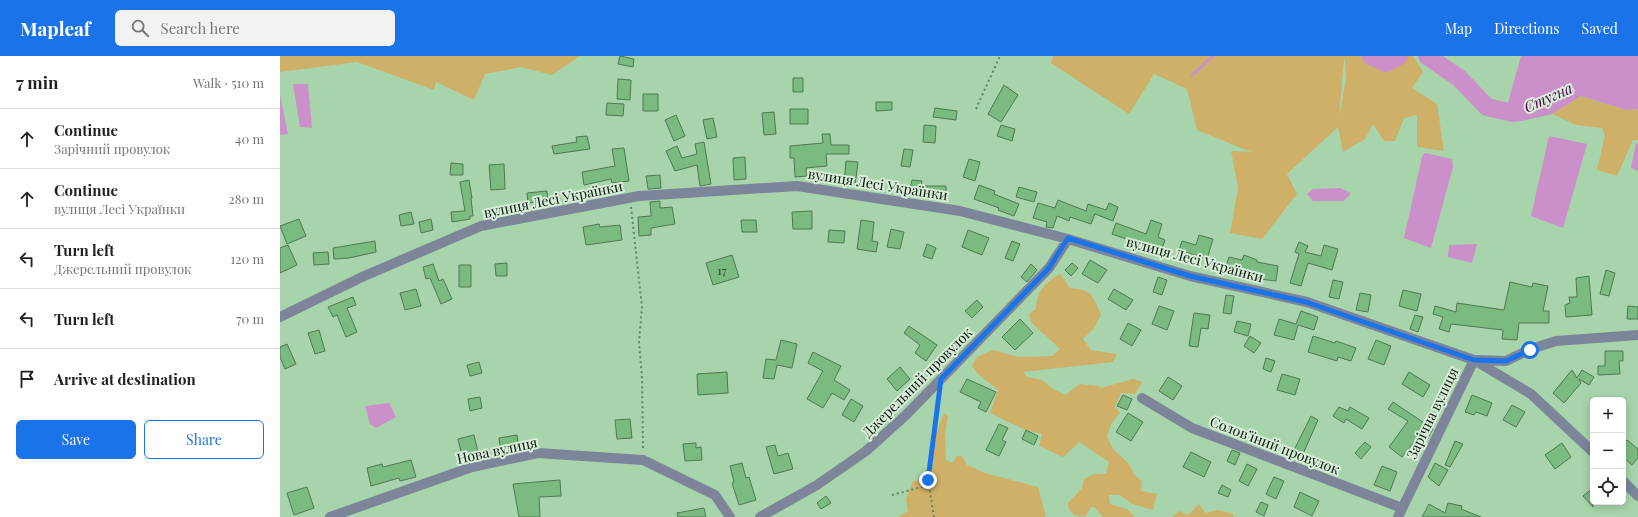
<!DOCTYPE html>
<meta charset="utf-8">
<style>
:root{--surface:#fff;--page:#f2f2f2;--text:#202124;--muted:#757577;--line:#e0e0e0;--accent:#1a73e8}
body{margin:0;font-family:"Playfair Display",serif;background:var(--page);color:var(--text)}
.controls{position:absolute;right:12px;bottom:12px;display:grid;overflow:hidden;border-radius:6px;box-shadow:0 2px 10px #0003}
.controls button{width:36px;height:36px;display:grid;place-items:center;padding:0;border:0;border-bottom:1px solid var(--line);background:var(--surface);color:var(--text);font:20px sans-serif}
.stop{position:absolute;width:12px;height:12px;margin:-9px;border:3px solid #1a73e8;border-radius:50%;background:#fff}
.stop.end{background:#1a73e8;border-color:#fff;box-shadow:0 1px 4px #0008}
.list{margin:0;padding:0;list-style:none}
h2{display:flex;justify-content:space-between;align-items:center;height:52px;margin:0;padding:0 16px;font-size:17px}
h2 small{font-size:13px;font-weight:400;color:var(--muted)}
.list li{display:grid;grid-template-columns:26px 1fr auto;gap:12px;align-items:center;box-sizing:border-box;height:60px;padding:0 16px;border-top:1px solid var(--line)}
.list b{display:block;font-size:15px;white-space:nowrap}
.list p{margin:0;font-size:13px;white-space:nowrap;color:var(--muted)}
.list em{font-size:13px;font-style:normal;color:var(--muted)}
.actions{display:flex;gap:8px;padding:12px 16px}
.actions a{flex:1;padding:9px 0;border:1px solid var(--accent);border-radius:6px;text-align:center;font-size:14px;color:var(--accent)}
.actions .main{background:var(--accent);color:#fff}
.icon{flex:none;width:22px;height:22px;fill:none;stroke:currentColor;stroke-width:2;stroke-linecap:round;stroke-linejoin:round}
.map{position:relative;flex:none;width:1358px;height:461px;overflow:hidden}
header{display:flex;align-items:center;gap:24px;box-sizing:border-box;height:56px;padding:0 20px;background:var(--accent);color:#fff}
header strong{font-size:19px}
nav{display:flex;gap:22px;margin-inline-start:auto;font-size:14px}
.search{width:280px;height:36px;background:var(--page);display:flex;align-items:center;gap:10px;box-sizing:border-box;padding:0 14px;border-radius:6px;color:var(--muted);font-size:15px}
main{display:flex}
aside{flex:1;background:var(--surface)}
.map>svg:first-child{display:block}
.green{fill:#ceb069;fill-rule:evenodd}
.water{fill:#cb90ca}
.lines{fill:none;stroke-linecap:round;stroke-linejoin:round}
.stream{stroke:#cb90ca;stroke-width:3}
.river{stroke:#cb90ca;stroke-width:18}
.building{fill:#7bba81;stroke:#4f7853}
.path{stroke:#638366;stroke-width:2;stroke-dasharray:2 3;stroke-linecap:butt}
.minor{stroke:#7c8599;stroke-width:10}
.route{stroke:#1a73e8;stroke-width:5}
.labels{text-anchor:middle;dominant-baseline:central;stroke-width:4;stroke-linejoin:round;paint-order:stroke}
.number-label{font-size:12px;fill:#244027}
.street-label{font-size:14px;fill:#071709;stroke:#d8eed9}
.water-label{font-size:15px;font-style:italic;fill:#49004c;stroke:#d8eed9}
</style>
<header>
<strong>Mapleaf</strong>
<div class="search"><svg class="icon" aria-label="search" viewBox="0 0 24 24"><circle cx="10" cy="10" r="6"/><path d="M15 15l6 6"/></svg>Search here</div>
<nav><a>Map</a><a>Directions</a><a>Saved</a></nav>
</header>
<main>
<aside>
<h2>7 min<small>Walk · 510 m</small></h2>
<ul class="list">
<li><svg class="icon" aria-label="ahead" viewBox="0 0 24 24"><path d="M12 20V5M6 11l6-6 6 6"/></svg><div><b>Continue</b><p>Зарічний провулок</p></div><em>40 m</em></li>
<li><svg class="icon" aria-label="ahead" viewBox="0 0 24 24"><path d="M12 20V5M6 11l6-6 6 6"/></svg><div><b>Continue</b><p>вулиця Лесі Українки</p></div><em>280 m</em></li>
<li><svg class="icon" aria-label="left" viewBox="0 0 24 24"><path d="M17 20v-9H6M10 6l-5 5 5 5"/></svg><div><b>Turn left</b><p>Джерельний провулок</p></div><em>120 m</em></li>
<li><svg class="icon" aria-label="left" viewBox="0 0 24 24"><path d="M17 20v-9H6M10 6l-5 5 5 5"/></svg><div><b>Turn left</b></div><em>70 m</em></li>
<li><svg class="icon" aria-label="arrive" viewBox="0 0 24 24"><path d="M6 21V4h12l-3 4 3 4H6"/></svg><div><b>Arrive at destination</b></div></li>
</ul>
<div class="actions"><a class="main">Save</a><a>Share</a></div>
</aside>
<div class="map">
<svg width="1358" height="461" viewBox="0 0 1358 461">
<rect width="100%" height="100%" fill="#a8d4ab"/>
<!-- green -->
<path class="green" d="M0,0H300L272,19L241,11L205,18L194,44L156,26L154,34L77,6L0,16Z
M773,0H1133L1143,16L1132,32L1157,48L1164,95L1137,91V59L1124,62L1115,85H1104L1093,68L1085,83L1063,96L1058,71L1007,118L1017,138L982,183L950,177L958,132L951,95L971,96L917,74L907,33L874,18L849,58L771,7ZM1065,3L1066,23L1059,62L1064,3Z
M1301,40L1347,54L1358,53V84H1353L1337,120L1317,114L1325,79L1322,72L1296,69L1272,58Z
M780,218L790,232C813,234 811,238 821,258L815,271L803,283L811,294L837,298L833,306L743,316L747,321L762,324L773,333L785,339L800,328L819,330L821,332L853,323L862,326L855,338L841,337L835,350L840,357L831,368L827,381L833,393L849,408L854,418L862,426L861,435L877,438L873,454L852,448L840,439H829L830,448L847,453L855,461H823L814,451H811L805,461C796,461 788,457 788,447L802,432L804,423L814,418H826L829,406L799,386L783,401L759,390L762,378L743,373L710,357L718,334L699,319L692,310L697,301L713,294L738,301L772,300L780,293L752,267L749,258L756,253C757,235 764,227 780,218Z
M664,357L668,360L665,377L666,404L672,407L677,400H682L687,409L705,417L758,431L766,461H618L628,455L626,443L633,425L651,423L656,377Z
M919,448L925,457L938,454L954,458L953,461H892L899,455L908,459Z"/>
<!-- water -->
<path class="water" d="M1241,0H1358V53L1347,54L1301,40L1272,58L1237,66L1228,47Z
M13,28H28L32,72L20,71Z
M0,39L8,78L0,79Z
M1269,80L1307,88L1283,172L1251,160Z
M1356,87L1358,88V115L1351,112Z
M1145,97L1172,103L1173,111L1151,192L1124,182L1142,101Z
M1060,132L1071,137L1064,145H1033L1027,138L1033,133Z
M1197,188L1192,207L1168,201L1169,189Z
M109,347L116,361L96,372L90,368L85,350Z"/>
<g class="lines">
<!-- stream -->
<path class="stream" d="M912,19L933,0"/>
<!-- river -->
<path class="river" d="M1091,0L1106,7L1119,0
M1147,0L1179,22L1207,51L1233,57L1255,47"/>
</g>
<!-- building -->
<path class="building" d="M340,0L354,3L353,11L338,8Z
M513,22H523V36H513Z
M338,23L351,24L350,44L337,43Z
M724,29L738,39L721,66L708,58Z
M363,38H378V55H363Z
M596,46H612V54L596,55Z
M327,47L344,48L343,60L326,59Z
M655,52L677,55L676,64L653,61Z
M510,53H528V68H510Z
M494,56L496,78L484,79L482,57Z
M396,59L405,80L394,85L385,64Z
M433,62L437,81L427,83L423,64Z
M644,69L656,70L655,87L643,86Z
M721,69L735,73L732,85L717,80Z
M542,78H550L551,89H569V98H546L547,110L526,112L527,120L515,121L514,102H510V90L543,87Z
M307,80L310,93L274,98L272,90L297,86L296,81Z
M424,86L431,128L420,130L417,109L395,115L386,95L397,90L402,102L417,98L415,88Z
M344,92L349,125L332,127L331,123L304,129L302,116L335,110L332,93Z
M624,93L633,94L630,111L621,110Z
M465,101L466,123L454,124L453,102Z
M689,103L700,106L695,125L683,121Z
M566,105L578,106L575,129L564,127Z
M171,107L183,108V119H170Z
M224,108L225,133L211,134L209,109Z
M380,119L381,132L368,133L366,120Z
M189,124L192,142H191L193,160H190V163L172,166L171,156L185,155L180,126Z
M632,124L642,125L641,130H666V140L640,141L629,139Z
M699,129L715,135L714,138L739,148L734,160L718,154L719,152L694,143Z
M739,131L757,136L754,146L736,141Z
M267,135L268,145L248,147L247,137Z
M778,144L806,155L808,148L826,154L829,147L838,151L833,165L815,158L811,168L790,161L789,165L777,160L773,172L766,171L767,166L753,162L758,147L775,152Z
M380,145V152L392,151L395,168L371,172V179L359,180L358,161L371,160L370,146Z
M532,155V173H513L512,156Z
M131,156L134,168L121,170L119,159Z
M19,163L26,180L7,188L0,170Z
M151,163L153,174L141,177L139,166Z
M461,164H476L477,176H462Z
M581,164L594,166L592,185L598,186L596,196L577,193Z
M871,164L882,168L878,181L885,184L881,195L832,178L836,167L866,178Z
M319,168L320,171L340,169L342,184L306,189L303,171Z
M611,173L624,176L620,193L607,191Z
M549,174L565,175L564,187L548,186Z
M688,174L709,182L702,199L682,191Z
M919,179L933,183L927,203L899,194L902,185L916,189Z
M95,185L96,196L69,202L54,203L53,192Z
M732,185L740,188L733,205L725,202Z
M1019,186L1028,190L1025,196L1041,200L1044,189L1058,193L1052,214L1028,207L1021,230L1010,227L1019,198L1015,196Z
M647,188L656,192L652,203L643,200Z
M8,189L17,209L0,217V192Z
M48,196L49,208L34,209L33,197Z
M452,199L459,221L433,229L426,207Z
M964,199L977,204V206L998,210L996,225L971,222L945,213L949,201L962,204Z
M810,204L827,214L818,227L802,218Z
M227,207V220H216L215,208Z
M792,207L798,212L791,220L785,214Z
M153,208L159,225L163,223L172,243L161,248L150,222L146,223L143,211Z
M751,208L757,214L747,226L741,221Z
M179,209H191V231H179Z
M1326,214L1335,217L1329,240L1320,238Z
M1309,220L1312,259L1286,261L1285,249L1290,247L1289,241H1297L1296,222Z
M878,221L887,224L882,239L873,236Z
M1053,224L1063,226L1059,243L1049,241Z
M1230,226L1252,231L1253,227L1268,230L1263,255H1269V267H1239L1237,284L1222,283L1223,274L1171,268L1169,276L1159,273L1163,261L1153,258L1155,250L1176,256L1177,247L1224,254Z
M136,233L141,250L125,254L120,237Z
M834,233L853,244L846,254L828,243Z
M1123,234L1141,238L1137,255L1119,250Z
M1080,237L1091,239L1088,256L1076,254Z
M946,239L954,240L951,258L943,257Z
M73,241L76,249L67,252L77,276L66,281L57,259L53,261L48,251Z
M697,244L703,251L692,262L685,255Z
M879,250L894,255L887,274L872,268Z
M1348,250L1358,251V263H1347Z
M1021,255L1038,261L1034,274L1018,269L1014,284L994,279L999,263L1016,268Z
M914,257L930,259L928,273L921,272L918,291L909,290Z
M1135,259L1143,261L1138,276L1130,273Z
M740,263L753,277L735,294L722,281Z
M957,265L971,268L968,280L954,276Z
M848,267L861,274L852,290L840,283Z
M629,270L657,289L646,305L635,297L640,289L624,277Z
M39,274L45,295L35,298L28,277Z
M970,280L981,287L974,297L964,290Z
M1033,280L1055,287L1056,285L1076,292L1071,305L1058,301L1057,305L1028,296Z
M501,284L517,288L512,312L497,309L494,323L483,322L486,303L496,304Z
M1096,284L1111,290L1104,309L1088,303Z
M7,288L16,308L5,313L0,301V291Z
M1325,295H1343V305H1339L1340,318L1318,319V310H1325Z
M533,296L561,310L554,324L570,334L564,344L552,337L543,352L527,343L543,315L528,307Z
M986,302L995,305L991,316L983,313Z
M199,306L202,317L190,320L187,309Z
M620,311L630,323L617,335L607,323Z
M1292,314L1297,322L1302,314L1314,321L1309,329L1299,323L1301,327L1284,347L1273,337Z
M447,316L448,337L418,339L417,318Z
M1129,316L1150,329L1143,341L1122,328Z
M1002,318L1020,323L1015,339L997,334Z
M888,321L902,330L893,344L879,335Z
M687,323L716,336L706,356L698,352L701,346L680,336Z
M843,339L852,343L847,354L837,350Z
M1192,339L1212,347L1207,360L1196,356L1194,359L1185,356Z
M200,341L202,352L190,355L188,343Z
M571,343L583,350L574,366L562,359Z
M1113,346L1153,373L1147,384L1140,379L1122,401L1109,391L1128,365L1108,353Z
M1232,349L1245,356L1236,371L1223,364Z
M1059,351L1068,355L1070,351L1089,362L1082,373L1066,363L1064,367L1053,360Z
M848,357L863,366L851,385L836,376Z
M1031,360L1038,364L1023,398L1014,394Z
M350,363L352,382L337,383L335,364Z
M719,368L728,372L722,384L726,386L719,400L706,394Z
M746,374L758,380L754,389L742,383Z
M194,379L198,396L182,400L178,383Z
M237,379L239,394L221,398L219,382Z
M1347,384L1358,393V402L1352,409L1343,401V388Z
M1175,385L1183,388L1170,411L1165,409Z
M1085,386L1091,391L1081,403L1075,397Z
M416,387V392L421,391L422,404L405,405L403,388Z
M1282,387L1291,401L1275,413L1265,399Z
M495,389L498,400L508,397L513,413L494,418L486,391Z
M952,394L960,397L955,409L947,405Z
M911,396L931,406L924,421L903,411Z
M131,404L136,421L120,425L119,422L91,430L87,412L102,408L103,411Z
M462,407L466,422L469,421L476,444L459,449L452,427L454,426L450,410Z
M1155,407L1168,414L1159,430L1148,421Z
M967,408L977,413L968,430L959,425Z
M1102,410L1117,416L1110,435L1094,429Z
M994,421L1004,425L996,443L986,438Z
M280,424L281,440L259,441L260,461H239L233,428Z
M942,429L951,434L948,441L938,437Z
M27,431L34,452L14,459L7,437Z
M1313,432V451L1303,440Z
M1020,436L1039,445L1032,460L1014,451Z
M546,440L551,447L541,453L537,447Z
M981,446L988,449L984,460L976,456Z
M1168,447L1182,450L1181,453L1201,461H1142L1149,448L1165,457Z
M424,452L426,461H398L397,457Z"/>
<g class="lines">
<!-- path -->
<path class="path" d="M696,53L720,0
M351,151L362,251L359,286L362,322L363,394
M612,439L649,429
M654,461L648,424L659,339"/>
<!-- minor -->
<path class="minor" d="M0,261L82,221L201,170L359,140L517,130L680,155L788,183L910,220L1027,246L1194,304L1251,338L1313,396
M1196,304L1226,305L1251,293L1276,285L1358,279
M862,342L912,372L1122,452
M1343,425L1358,440
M50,461L192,411L258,397L363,404L435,439L450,461
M480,461L537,429L586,395L626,359L769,212L788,183
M1118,461L1194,304"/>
</g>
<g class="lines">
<!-- route -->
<path class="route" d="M648,424L661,323L769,212L788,182L910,220L1026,246L1194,304L1226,305L1250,294"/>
</g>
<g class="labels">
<!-- number labels -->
<g class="number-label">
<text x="442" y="214">17</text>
</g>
<!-- street labels -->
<g class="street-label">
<text transform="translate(598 128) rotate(9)">вулиця Лесі Українки</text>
<text transform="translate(273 143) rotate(-11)">вулиця Лесі Українки</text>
<text transform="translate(915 203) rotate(15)">вулиця Лесі Українки</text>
<text transform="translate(637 326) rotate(-45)">Джерельний провулок</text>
<text transform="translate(1152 357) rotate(-64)">Зарічна вулиця</text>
<text transform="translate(995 389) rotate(21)">Соловʼїний провулок</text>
<text transform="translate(217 394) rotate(-12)">Нова вулиця</text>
</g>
<!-- water labels -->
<g class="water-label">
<text transform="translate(1268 41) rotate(-24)">Стугна</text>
</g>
</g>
</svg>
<div class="controls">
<button>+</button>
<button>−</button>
<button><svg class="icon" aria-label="locate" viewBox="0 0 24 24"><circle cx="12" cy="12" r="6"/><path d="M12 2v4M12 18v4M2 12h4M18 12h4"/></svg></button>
</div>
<div class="stop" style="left:1250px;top:294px"></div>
<div class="stop end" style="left:648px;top:424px"></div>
</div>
</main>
